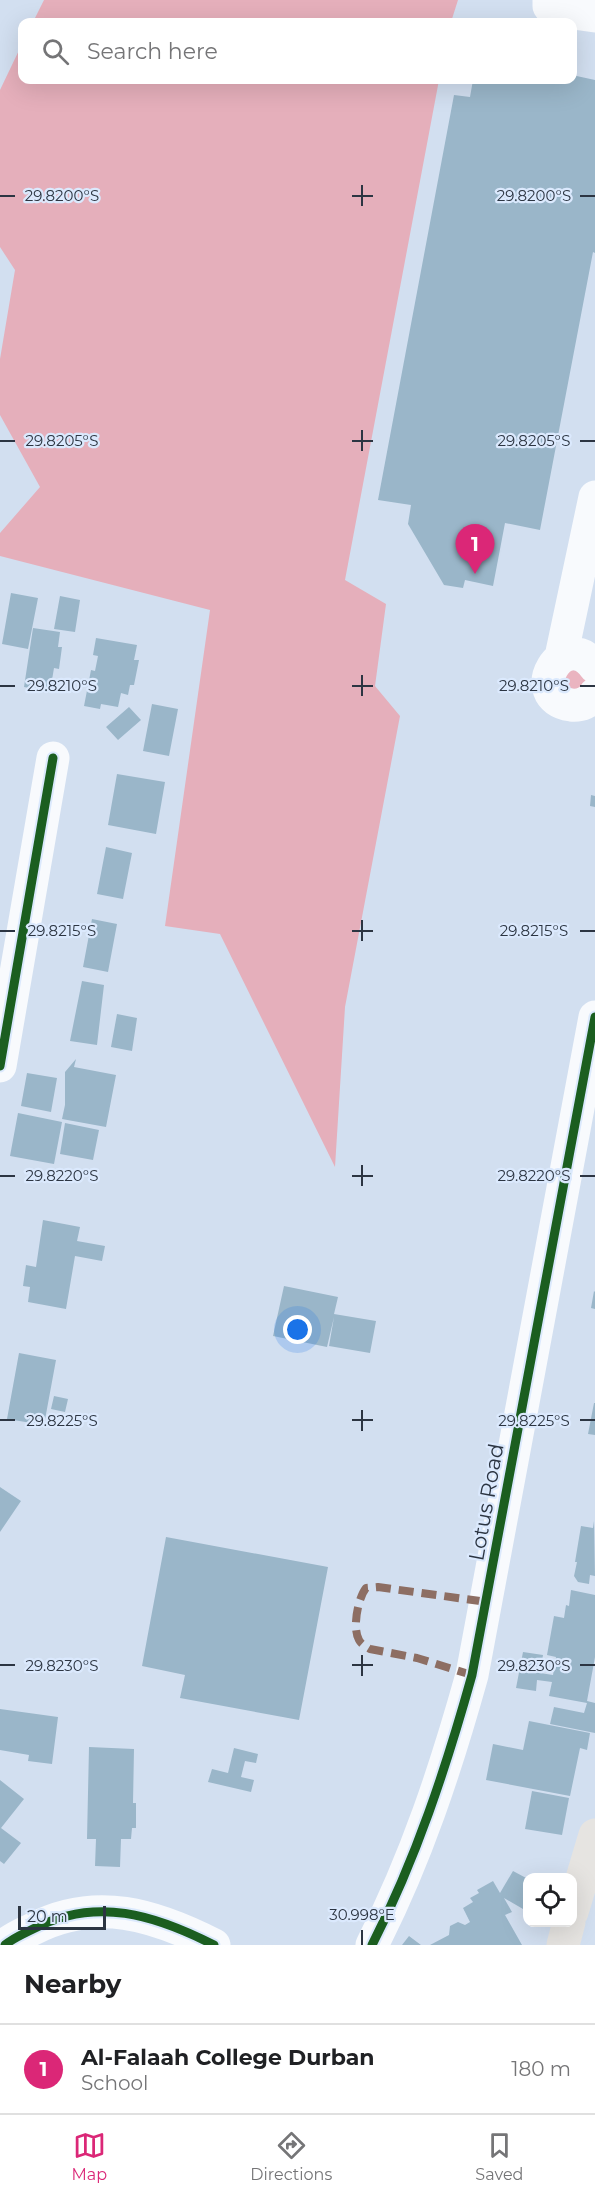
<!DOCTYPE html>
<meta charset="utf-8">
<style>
:root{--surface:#fff;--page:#f2f2f2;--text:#202124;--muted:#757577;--line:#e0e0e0;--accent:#db2777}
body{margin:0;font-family:Montserrat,sans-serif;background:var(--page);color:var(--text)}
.controls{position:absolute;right:18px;bottom:18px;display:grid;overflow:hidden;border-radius:12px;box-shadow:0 6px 24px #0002}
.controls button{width:54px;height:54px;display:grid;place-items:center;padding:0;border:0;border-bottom:2px solid var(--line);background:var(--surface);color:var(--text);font:30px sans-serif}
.scale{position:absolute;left:18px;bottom:15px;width:88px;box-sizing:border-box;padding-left:6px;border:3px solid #2c3542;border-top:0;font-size:16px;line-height:21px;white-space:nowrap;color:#2c3542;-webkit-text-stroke:4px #dbe9fd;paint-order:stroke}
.you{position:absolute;left:298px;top:1330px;width:21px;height:21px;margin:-15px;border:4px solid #fff;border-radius:50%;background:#1a73e8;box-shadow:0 0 0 9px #1a73e833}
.badge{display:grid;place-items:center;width:39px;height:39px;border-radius:50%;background:var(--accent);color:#fff;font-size:20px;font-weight:700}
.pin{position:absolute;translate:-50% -50px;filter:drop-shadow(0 2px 3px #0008)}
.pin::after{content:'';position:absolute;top:32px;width:21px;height:18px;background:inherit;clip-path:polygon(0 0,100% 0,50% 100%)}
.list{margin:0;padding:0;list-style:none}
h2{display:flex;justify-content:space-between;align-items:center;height:78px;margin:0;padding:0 24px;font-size:26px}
h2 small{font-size:20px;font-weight:400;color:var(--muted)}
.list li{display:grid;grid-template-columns:39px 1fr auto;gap:18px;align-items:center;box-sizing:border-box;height:90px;padding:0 24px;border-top:2px solid var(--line)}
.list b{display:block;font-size:22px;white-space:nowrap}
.list p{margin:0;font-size:20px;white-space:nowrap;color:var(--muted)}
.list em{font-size:20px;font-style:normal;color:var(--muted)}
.icon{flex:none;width:33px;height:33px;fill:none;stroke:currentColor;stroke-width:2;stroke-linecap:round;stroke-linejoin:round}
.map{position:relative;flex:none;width:595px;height:1945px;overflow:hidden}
.search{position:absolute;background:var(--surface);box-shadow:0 6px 24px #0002;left:18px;right:18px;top:18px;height:66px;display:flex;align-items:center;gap:15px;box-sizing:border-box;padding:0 21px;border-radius:12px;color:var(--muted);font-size:22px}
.sheet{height:168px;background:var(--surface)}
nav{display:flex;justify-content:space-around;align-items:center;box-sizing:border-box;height:84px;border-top:2px solid var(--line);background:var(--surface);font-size:16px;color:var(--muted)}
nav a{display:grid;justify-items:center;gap:3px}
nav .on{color:var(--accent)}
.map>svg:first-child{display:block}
.green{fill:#eab4c0}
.forest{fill:#e5afbb}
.building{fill:#9ab6c9}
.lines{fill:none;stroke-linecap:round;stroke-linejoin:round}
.minor{stroke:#f8fafd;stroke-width:33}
.major{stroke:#e6e4e1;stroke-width:33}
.quiet{stroke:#8d6e63;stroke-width:8;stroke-dasharray:15 8;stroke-linecap:butt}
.cycleway-casing{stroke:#dbe9fd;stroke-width:13}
.cycleway{stroke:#1b5e20;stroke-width:9}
.ticks{fill:none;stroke:#2c3542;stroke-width:2}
.labels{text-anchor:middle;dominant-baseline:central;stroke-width:4.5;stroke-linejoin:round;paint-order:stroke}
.street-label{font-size:21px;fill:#2c3542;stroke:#dbe9fd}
.ticks-label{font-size:15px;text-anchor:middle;fill:#2c3542;stroke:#dbe9fd;stroke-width:4.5;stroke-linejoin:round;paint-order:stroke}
</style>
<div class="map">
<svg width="595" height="1945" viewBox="0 0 595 1945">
<rect width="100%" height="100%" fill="#d2dff0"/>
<!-- green -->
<path class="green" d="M562,669L590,672L584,695L558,681Z"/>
<!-- forest -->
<path class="forest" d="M44,0H458L451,22H33Z
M22,44V80H439L345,580L386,604L375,686L400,716L345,1007L335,1167L220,934L165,926L210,610L0,556V533L40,487L0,415V359L15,270L0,247V90Z"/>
<!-- building -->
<path class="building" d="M572,75L595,80V253L593,252L540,530L505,523L493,586L465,580L463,588L444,585L408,524L411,505L378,500L454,95L470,97L473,80H572Z
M11,593L38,598L28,649L2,644Z
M60,596L80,600L75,632L54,629Z
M33,628L60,632L58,647H62L59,669L54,668L50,692L24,687Z
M96,638L137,645L134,660H139L134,685H130L128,695L121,693L118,707L101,704L100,709L84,706L91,670L95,671L98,656L93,655Z
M152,704L178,709L169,756L143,751Z
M129,707L141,720L118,740L106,727Z
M117,774L165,782L156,834L108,825Z
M591,795L595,796V807L590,806Z
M106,847L132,853L123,899L97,894Z
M92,919L117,924L108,972L83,967Z
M82,981L104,985L97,1045L70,1041Z
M117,1014L137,1018L132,1051L111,1047Z
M76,1059L74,1067L116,1075L106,1127L62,1119L65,1105V1072Z
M27,1073L57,1078L51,1112L21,1106Z
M18,1113L62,1122L54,1164L10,1156Z
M65,1123L99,1130L93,1160L60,1154Z
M43,1220L80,1227L77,1241L105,1246L102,1261L75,1256L66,1309L28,1302L30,1287L23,1286L26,1265L36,1267Z
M284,1286L338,1297L334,1314L376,1321L370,1353L329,1346L334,1317L327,1347L273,1336Z
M594,1291L595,1292V1309L591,1308Z
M19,1353L56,1360L44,1425L7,1419Z
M54,1396L68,1399L65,1412L51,1409Z
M594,1403H595V1435L588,1434Z
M0,1487L21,1501L0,1532Z
M594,1521L595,1576L590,1575L589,1584L578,1582L574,1576L577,1562H575L581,1526L593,1528Z
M166,1537L328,1567L299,1720L180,1698L185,1675L142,1666Z
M571,1590L595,1595V1657L587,1701L595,1703V1733L550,1724L554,1707L584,1713L587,1703L549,1696L552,1682L537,1680L536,1691L516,1688L523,1652L543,1655L540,1673L553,1675L556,1657L547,1655L554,1616L564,1618L566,1605L569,1606Z
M0,1709L58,1717L52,1764L28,1761L29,1755L0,1750Z
M529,1721L590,1733L587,1750L580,1748L570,1796L486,1780L493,1744L523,1750Z
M89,1747L134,1749L133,1803H136V1828H132L131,1839H121L120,1867L95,1866L96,1839H87Z
M234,1748L258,1754L256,1763L245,1761L241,1777L254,1780L251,1792L208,1782L212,1769L228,1773Z
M0,1780L24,1799L1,1828L21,1843L4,1864L0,1861Z
M532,1791L569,1798L562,1835L525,1829Z
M513,1871L528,1879V1902L523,1909L504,1898L512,1912L505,1915L522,1945H430L449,1935L450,1926L458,1922L465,1925L470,1922L463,1908L473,1902L470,1898L479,1893L477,1890L493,1881L500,1893Z
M409,1936L421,1945H402Z"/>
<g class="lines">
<!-- minor -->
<path class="minor" d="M549,0V6L552,10L595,16
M561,657L595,497
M595,667C564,624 521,698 571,705C581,706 590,702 595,694
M0,1066L53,758
M5,1945C13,1938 23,1934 33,1929C96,1896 155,1915 214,1945
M372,1945C416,1859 446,1768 472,1675L595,1017"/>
<!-- major -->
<path class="major" d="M572,1912L595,1835
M563,1945L569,1922"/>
<!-- quiet -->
<path class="quiet" d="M472,1675L417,1658L370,1649C365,1646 361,1644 359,1640C352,1628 358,1598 366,1588L378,1587L487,1602"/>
<defs>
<path id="cycleway" d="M0,1066L53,758
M5,1945C13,1938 23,1934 33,1929C96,1896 155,1915 214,1945
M372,1945C416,1859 446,1768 472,1675L595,1017"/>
</defs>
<!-- cycleway casing -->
<use href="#cycleway" class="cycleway-casing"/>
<!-- cycleway -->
<use href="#cycleway" class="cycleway"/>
</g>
<!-- ticks -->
<path class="ticks" d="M362,185V206M0,196H15M352,196H373M580,196H595M362,430V451M0,441H15M352,441H373M580,441H595M362,675V696M0,686H15M352,686H373M580,686H595M362,920V941M0,931H15M352,931H373M580,931H595M362,1165V1186M0,1176H15M352,1176H373M580,1176H595M362,1410V1431M0,1420H15M352,1420H373M580,1420H595M362,1655V1676M0,1665H15M352,1665H373M580,1665H595M362,1930V1945"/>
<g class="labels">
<!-- street labels -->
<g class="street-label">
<text transform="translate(486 1502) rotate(-80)">Lotus Road</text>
</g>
</g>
<g class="ticks-label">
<text x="62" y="201">29.8200°S</text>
<text x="534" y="201">29.8200°S</text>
<text x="62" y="446">29.8205°S</text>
<text x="534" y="446">29.8205°S</text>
<text x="62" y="691">29.8210°S</text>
<text x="534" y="691">29.8210°S</text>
<text x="62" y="936">29.8215°S</text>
<text x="534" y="936">29.8215°S</text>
<text x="62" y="1181">29.8220°S</text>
<text x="534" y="1181">29.8220°S</text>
<text x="62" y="1426">29.8225°S</text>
<text x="534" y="1426">29.8225°S</text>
<text x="62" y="1671">29.8230°S</text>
<text x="534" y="1671">29.8230°S</text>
<text x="362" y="1920">30.998°E</text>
</g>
</svg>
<div class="controls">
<button><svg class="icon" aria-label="locate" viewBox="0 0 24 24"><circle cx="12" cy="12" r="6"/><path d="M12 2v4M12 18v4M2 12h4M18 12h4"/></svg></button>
</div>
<div class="scale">20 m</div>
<div class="you"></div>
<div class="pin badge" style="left:475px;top:574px">1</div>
<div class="search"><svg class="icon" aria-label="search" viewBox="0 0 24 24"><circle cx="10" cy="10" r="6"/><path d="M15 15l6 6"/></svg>Search here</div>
</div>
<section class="sheet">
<h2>Nearby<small></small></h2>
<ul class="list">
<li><span class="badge">1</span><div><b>Al-Falaah College Durban</b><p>School</p></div><em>180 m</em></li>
</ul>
</section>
<nav>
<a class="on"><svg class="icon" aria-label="map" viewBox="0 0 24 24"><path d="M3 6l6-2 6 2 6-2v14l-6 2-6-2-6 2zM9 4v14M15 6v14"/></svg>Map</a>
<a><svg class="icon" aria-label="directions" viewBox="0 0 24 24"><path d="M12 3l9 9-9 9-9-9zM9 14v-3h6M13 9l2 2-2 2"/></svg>Directions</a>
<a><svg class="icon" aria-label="saved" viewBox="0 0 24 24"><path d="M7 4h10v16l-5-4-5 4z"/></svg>Saved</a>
</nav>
